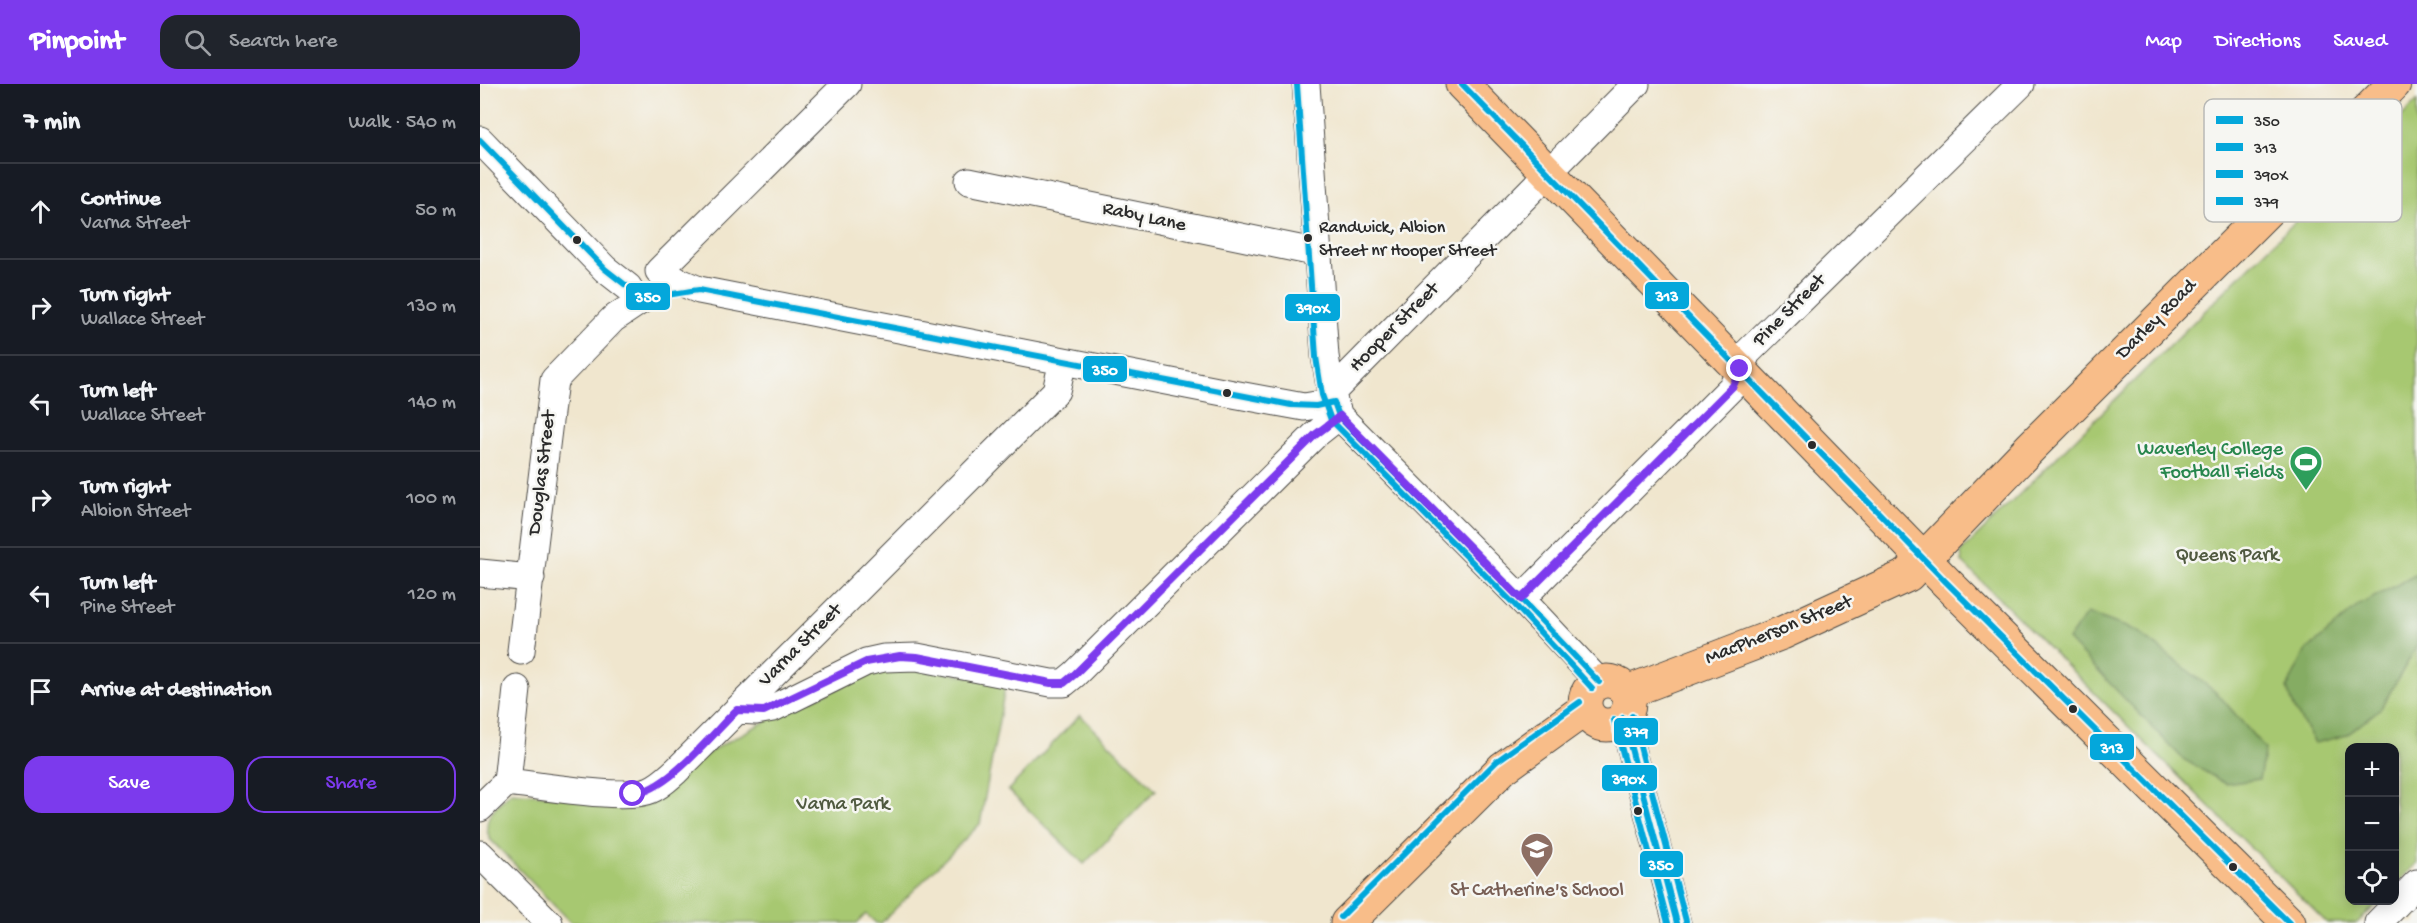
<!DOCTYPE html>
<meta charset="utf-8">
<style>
:root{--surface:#171b24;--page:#20242c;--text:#f1f3f6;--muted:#9ea1a6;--line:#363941;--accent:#7c3aed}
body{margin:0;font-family:"Gochi Hand",sans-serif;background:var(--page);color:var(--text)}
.controls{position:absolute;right:18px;bottom:18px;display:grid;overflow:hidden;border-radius:12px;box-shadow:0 3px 15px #0003}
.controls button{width:54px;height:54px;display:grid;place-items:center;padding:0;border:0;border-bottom:2px solid var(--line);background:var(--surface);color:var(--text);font:30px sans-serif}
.stop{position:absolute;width:18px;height:18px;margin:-14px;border:4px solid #7c3aed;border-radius:50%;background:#fff}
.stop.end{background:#7c3aed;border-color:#fff;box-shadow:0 2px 6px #0008}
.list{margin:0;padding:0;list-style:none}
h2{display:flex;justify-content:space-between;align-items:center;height:78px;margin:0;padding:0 24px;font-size:26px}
h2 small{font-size:20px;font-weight:400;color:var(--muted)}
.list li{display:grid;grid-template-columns:39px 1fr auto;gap:18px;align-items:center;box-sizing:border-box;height:96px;padding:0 24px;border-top:2px solid var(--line)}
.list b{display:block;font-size:22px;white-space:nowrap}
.list p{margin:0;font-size:20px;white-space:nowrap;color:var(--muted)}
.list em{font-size:20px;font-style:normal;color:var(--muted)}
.actions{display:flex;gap:12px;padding:18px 24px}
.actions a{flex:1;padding:14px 0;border:2px solid var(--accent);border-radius:18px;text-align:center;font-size:21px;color:var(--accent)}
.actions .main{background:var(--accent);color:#fff}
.icon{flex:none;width:33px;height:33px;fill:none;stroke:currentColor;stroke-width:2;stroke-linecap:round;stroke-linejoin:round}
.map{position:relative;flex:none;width:1937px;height:839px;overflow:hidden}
header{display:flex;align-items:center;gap:36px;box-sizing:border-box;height:84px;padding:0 30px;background:var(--accent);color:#fff}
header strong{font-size:28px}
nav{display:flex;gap:33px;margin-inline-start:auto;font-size:21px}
.search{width:420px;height:54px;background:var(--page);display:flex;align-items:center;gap:15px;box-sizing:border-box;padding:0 21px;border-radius:18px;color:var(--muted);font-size:22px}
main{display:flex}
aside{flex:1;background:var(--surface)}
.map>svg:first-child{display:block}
.green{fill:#a7c871;stroke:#697a4e;stroke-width:1.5}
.forest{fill:#85ac63;stroke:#586c47;stroke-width:1.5}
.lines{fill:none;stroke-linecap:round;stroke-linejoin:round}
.minor-casing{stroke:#494743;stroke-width:29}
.major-casing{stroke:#494743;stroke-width:35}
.minor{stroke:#fff;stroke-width:27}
.major{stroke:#f8bd89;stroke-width:33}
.bus-1-casing{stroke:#f6f6f2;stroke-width:10}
.bus-2-casing{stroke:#f6f6f2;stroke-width:10}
.bus-3-casing{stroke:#f6f6f2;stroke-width:10}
.bus-4-casing{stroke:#f6f6f2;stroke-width:10}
.bus-1{stroke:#04a7db;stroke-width:6}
.bus-2{stroke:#04a7db;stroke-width:6}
.bus-3{stroke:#04a7db;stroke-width:6}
.bus-4{stroke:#04a7db;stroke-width:6}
.route{stroke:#7c3aed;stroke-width:8}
.bus-dot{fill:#2b2b2b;stroke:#f6f6f2;stroke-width:2}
.labels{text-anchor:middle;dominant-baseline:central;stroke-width:5;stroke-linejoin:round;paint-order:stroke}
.bus-label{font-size:18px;fill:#2b2b2b;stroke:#f6f6f2;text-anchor:start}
.street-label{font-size:20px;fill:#2b2b2b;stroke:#f6f6f2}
.leisure-label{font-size:20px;fill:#27864d;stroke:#f6f6f2;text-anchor:end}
.park-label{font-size:20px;fill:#505a40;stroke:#f6f6f2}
.education-label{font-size:20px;fill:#785e54;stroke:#f6f6f2}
.key{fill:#f6f6f2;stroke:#b9b9b6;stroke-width:1.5}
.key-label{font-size:16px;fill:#2b2b2b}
.line-badge{stroke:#f6f6f2;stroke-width:2}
.badge-label{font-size:16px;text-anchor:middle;font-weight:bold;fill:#fff}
</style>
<header>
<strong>Pinpoint</strong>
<div class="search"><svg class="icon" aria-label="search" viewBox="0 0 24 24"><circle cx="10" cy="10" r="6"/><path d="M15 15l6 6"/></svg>Search here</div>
<nav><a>Map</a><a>Directions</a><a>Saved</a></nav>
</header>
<main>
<aside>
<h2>7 min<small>Walk · 540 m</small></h2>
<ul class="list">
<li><svg class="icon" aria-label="ahead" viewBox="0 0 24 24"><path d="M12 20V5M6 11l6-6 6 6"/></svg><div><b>Continue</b><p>Varna Street</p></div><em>50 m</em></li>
<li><svg class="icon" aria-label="right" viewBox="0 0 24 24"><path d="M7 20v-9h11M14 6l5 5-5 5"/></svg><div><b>Turn right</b><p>Wallace Street</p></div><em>130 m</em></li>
<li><svg class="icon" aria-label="left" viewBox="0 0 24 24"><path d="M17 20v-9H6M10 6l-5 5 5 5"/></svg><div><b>Turn left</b><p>Wallace Street</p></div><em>140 m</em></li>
<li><svg class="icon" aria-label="right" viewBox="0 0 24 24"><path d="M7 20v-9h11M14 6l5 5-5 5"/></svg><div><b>Turn right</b><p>Albion Street</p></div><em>100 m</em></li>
<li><svg class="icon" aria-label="left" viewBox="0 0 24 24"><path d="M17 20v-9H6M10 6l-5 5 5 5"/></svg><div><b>Turn left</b><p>Pine Street</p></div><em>120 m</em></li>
<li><svg class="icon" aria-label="arrive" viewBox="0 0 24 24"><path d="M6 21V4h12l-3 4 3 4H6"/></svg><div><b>Arrive at destination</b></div></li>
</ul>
<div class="actions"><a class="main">Save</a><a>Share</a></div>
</aside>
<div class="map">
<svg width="1937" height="839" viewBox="0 0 1937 839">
<rect width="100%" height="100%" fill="#f6f6f2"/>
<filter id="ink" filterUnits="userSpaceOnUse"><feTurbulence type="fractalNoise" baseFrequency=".0167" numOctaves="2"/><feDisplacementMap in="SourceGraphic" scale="12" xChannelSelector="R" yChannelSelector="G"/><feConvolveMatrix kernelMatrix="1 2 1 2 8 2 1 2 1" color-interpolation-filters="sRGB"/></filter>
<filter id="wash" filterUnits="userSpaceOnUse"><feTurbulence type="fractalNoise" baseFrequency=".008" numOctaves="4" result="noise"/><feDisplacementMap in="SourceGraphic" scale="24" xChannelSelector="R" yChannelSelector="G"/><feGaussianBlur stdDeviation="1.35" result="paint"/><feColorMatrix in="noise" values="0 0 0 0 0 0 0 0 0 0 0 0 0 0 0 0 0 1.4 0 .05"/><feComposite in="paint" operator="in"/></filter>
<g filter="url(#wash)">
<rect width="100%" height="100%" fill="#f0e6ce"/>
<!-- green -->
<path class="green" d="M1937,17V779L1915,802L1914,664H1870V816L1900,817L1877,839H1847L1482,478L1481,468Z
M411,581L526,598L500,740L401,839H396L386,830L377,839H91L10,755C0,734 16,722 31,708L150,718L238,663L297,631Z
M600,631L676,706L604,780L528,706Z"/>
<!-- forest -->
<path class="forest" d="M1937,490V562L1901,624L1867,651L1835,659L1815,626L1807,604L1825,568L1879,521Z
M1607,529L1657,547L1738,610L1785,665L1779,695L1746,700L1703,675L1588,556Z"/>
</g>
<g filter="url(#ink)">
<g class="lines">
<defs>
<path id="minor" d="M826,0L845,272L851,309L859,332L1041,515L1119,598
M0,56L125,185L148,203
M489,97L839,169
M179,187L367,0
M181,190L219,206L753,310L824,323L854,318
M851,309L1156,0
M0,489L51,494
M1041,515L1247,308L1253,302L1267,269L1541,0
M41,567L74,296L133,235L163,215
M257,626L276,627L293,624L386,578L404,574L437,573L571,599H584L595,590L835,351L859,332
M1143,634L1197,839
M27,698C57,701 146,717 170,706C180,702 188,694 196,687L576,307L583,277
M27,698L37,605
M0,724L27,698
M0,770L69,839
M1898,839L1937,799"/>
<path id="major" d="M982,0L1466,498L1809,839
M1105 619a22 22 0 1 1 44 0a22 22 0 1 1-44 0Z
M1147,608L1302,549L1428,491L1551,363L1914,0
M867,839L1023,684L1105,625"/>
</defs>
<!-- minor casing -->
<use href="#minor" class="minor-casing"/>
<!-- major casing -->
<use href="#major" class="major-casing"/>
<!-- minor -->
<use href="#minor" class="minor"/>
<!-- major -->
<use href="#major" class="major"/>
<defs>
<path id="bus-1" d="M0,56L125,185L148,203L154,211C174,216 198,208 219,206L811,321L836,322L854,318
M854,318L859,332L869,343L1041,515L1119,598
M1143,634L1197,839"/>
<path id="bus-2" d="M982,0L1466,498L1809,839"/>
<path id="bus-3" d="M817,1L836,273L842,311L851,336L1035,521L1112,604
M1134,636L1188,839"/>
<path id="bus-4" d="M1152,632L1206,837
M861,833L1017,677L1100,618"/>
</defs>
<!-- bus-1 casing -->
<use href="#bus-1" class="bus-1-casing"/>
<!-- bus-2 casing -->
<use href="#bus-2" class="bus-2-casing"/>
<!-- bus-3 casing -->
<use href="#bus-3" class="bus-3-casing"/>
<!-- bus-4 casing -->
<use href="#bus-4" class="bus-4-casing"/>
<!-- bus-1 -->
<use href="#bus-1" class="bus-1"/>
<!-- bus-2 -->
<use href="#bus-2" class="bus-2"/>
<!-- bus-3 -->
<use href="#bus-3" class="bus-3"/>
<!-- bus-4 -->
<use href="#bus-4" class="bus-4"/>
</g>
</g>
<g class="lines" filter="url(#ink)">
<!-- route -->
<path class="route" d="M153,710C189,706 231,651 257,626L284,627L386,578L420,572L437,573L571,599H584L595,590L835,351L860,332L1041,515L1247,308L1253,302L1260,285"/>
</g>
<!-- icons -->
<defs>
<symbol id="stadium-pin" viewBox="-11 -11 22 30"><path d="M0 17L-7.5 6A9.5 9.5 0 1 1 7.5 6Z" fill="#2e9e5b" stroke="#f6f6f2"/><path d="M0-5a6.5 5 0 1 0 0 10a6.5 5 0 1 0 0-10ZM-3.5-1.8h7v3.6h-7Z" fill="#fff"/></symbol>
<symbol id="school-pin" viewBox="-11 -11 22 30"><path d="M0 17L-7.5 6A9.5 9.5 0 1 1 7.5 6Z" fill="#8d6e63" stroke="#f6f6f2"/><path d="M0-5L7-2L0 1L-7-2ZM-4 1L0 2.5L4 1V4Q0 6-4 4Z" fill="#fff"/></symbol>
</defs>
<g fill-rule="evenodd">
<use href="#stadium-pin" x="1807" y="359" width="38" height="52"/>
<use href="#school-pin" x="1038" y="746" width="38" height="52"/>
</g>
<!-- markers -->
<g class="bus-dot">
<circle cx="828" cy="154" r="5"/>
<circle cx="97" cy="156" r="5"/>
<circle cx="747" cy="309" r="5"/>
<circle cx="1332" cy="361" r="5"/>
<circle cx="1593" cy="625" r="5"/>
<circle cx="1158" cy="727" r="5"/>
<circle cx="1753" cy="783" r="5"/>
</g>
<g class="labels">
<!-- bus labels -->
<g class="bus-label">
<text x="839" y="144">Randwick, Albion<tspan x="839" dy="23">Street nr Hooper Street</tspan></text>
</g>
<!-- street labels -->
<g class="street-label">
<text transform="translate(664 134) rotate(12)">Raby Lane</text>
<text transform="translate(1310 227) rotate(-45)">Pine Street</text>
<text transform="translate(1677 236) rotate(-45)">Darley Road</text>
<text transform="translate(915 244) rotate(-45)">Hooper Street</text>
<text transform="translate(63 389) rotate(-83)">Douglas Street</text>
<text transform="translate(1299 547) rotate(-22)">MacPherson Street</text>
<text transform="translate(321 562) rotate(-45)">Varna Street</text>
</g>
<!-- leisure labels -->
<g class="leisure-label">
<text x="1803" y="366">Waverley College<tspan x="1803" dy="23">Football Fields</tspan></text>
</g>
<!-- park labels -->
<g class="park-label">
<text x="1747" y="472">Queens Park</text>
<text x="363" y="721">Varna Park</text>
</g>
<!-- education labels -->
<g class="education-label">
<text x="1057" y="807">St Catherine's School</text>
</g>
</g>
<!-- legend -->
<rect x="1724" y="15" width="198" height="123" rx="9" class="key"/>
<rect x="1736" y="32" width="27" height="8" fill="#04a7db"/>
<rect x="1736" y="59" width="27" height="8" fill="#04a7db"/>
<rect x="1736" y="86" width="27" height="8" fill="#04a7db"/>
<rect x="1736" y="113" width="27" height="8" fill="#04a7db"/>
<g class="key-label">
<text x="1774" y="42">350</text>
<text x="1774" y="69">313</text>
<text x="1774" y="96">390X</text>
<text x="1774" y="123">379</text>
</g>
<g class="line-badge">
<rect x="1164" y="197" width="46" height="29" rx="6" fill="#04a7db"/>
<rect x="145" y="198" width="46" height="29" rx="6" fill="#04a7db"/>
<rect x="804" y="209" width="57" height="29" rx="6" fill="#04a7db"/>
<rect x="602" y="271" width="46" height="28" rx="6" fill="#04a7db"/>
<rect x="1133" y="633" width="46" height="29" rx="6" fill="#04a7db"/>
<rect x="1609" y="649" width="46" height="28" rx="6" fill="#04a7db"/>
<rect x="1121" y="680" width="57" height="28" rx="6" fill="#04a7db"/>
<rect x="1159" y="766" width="45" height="28" rx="6" fill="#04a7db"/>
</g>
<g class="badge-label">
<text x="1187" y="217">313</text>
<text x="168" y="218">350</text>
<text x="833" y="229">390X</text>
<text x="625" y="291">350</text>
<text x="1156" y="653">379</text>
<text x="1632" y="669">313</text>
<text x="1149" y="700">390X</text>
<text x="1181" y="786">350</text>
</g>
</svg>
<div class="controls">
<button>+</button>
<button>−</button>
<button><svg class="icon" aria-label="locate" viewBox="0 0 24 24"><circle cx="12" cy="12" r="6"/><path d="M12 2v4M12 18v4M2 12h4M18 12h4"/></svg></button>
</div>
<div class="stop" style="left:153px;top:710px"></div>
<div class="stop end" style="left:1260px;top:285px"></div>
</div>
</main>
